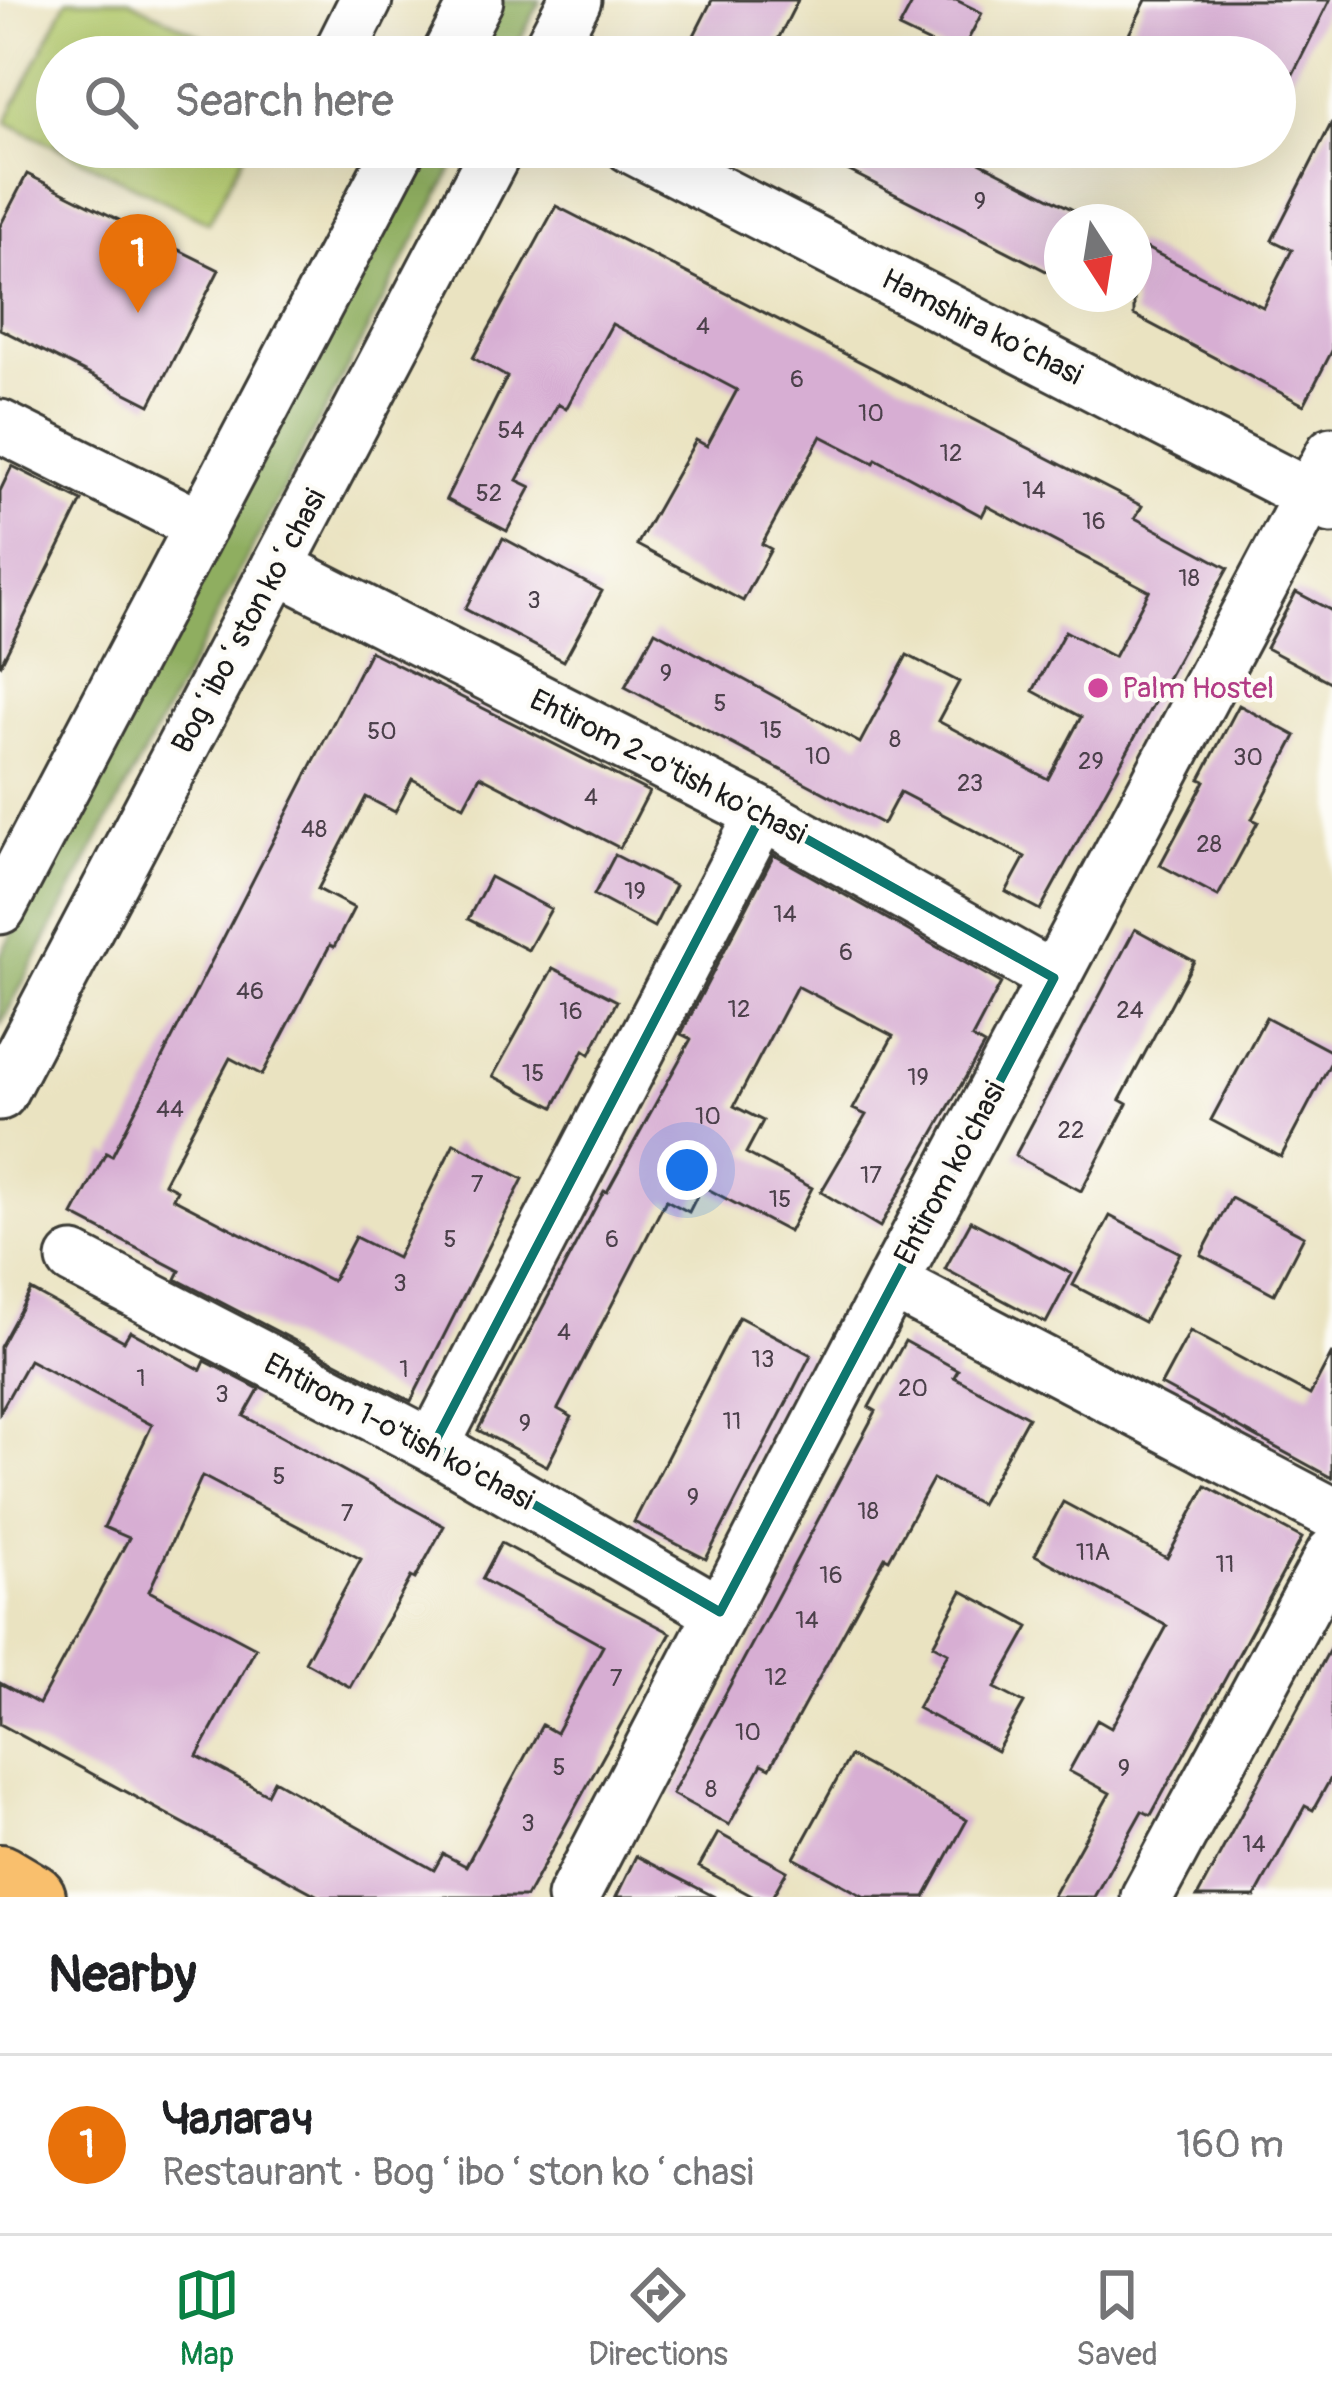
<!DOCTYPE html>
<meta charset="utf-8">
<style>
:root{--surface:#fff;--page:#f6f6f6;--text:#202124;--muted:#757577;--line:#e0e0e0;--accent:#0b8043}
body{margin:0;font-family:Pangolin,sans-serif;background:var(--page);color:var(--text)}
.compass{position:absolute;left:1044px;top:204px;width:108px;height:108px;border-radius:50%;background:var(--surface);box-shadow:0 12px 48px #0002;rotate:168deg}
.you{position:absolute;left:687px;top:1170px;width:42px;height:42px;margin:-30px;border:9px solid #fff;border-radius:50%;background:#1a73e8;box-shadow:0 0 0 18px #1a73e833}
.badge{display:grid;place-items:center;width:78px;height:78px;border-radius:50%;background:var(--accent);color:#fff;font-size:39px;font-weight:700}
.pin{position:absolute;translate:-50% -99px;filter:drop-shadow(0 3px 6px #0008)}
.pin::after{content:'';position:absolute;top:63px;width:42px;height:36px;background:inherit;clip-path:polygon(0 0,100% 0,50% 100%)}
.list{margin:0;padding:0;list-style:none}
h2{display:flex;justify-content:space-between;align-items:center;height:156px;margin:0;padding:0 48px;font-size:51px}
h2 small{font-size:39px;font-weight:400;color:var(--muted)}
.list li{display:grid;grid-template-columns:78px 1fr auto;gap:36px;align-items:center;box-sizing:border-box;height:180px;padding:0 48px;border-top:3px solid var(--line)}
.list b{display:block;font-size:45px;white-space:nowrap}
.list p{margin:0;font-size:39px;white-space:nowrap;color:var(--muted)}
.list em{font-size:39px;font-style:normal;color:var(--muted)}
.icon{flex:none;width:66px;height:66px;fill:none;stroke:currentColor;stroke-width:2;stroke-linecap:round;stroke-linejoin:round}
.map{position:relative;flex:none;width:1332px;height:1897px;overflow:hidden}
.search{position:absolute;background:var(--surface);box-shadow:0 12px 48px #0002;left:36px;right:36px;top:36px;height:132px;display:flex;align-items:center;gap:30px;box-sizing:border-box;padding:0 42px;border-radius:66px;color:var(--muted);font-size:45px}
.sheet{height:336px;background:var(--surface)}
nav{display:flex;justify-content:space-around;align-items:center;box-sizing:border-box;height:168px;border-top:3px solid var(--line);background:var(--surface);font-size:33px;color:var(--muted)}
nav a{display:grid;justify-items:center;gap:6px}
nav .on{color:var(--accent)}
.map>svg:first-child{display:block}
.green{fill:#b4ca6e;stroke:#687345;stroke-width:3}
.forest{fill:#8fae61;stroke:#56653e;stroke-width:3}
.building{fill:#d7aed3}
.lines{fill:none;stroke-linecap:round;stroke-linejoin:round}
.minor-casing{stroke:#3b3a35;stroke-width:57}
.major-casing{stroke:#3b3a35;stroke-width:72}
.minor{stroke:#fff;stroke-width:51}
.major{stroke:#f9bf6d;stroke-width:66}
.marked{fill:none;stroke:#0f766e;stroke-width:9;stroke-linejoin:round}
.hotel-dot{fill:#d1479c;stroke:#fdfcf7;stroke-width:4.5}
.labels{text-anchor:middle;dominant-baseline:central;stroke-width:9;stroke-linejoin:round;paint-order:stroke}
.number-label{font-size:24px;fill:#4b404a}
.street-label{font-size:30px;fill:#1c1c1c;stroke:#fdfcf7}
.hotel-label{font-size:30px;fill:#b23c85;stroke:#fdfcf7;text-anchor:start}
</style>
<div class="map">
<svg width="1332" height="1897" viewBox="0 0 1332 1897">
<rect width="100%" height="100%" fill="#fdfcf7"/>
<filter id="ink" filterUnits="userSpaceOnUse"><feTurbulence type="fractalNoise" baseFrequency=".00833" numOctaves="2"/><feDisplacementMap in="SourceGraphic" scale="24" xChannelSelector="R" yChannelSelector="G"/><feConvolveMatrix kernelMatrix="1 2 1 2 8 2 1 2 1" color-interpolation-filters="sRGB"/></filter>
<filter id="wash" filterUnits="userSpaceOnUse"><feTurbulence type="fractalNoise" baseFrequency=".004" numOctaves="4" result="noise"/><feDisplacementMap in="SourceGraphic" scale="48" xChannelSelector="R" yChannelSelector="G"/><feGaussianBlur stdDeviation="2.7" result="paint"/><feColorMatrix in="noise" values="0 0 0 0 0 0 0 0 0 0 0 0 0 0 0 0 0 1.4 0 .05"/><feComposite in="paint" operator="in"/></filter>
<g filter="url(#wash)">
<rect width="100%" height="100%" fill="#eae3c1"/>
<!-- green -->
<path class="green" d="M67,0H129L244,57H57V147H247L209,223L6,122Z"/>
<!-- forest -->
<path class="forest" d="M502,0H541L511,57H472Z
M425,147H464L0,1026V956Z"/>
<g id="blocks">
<!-- building -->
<path class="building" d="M712,0H798L769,57H683Z
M914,0H956L982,13L959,57L899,28Z
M1146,0H1330L1275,110V57H1173L1129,34Z
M1332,122V351L1304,405L1134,315V242L1263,307L1292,250L1272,240Z
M802,147H950L1097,222H1062V279Z
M27,174L219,270L150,405L0,329V226Z
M556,206L1142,506L1135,518L1228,568L1040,910L1006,892L1025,857L900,792L883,824L625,687L655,631L860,743L907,655L959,682L938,721L1048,779L1081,717L1033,691L1065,631L1114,657L1149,591L987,506L982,516L876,459L874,463L821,436L762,544L771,549L743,601L637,545L696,440L707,446L737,390L612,324L566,409L558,404L517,480L531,487L507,531L446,499L507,377L473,358Z
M12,466L82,501L0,666V491Z
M503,538L602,591L564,661L465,609Z
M1296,592L1332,611V683L1266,648Z
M370,651L649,792L620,848L480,776L464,806L412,779L395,812L366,797L318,889L354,908L334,947L330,945L262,1075L230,1058L164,1183L177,1190L173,1198L332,1281L355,1237L397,1258L454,1143L523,1179L411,1401L176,1279L180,1271L73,1215L106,1153L112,1156Z
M1239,705L1296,736L1252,819L1258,822L1218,896L1160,865L1205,781L1200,779Z
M615,855L675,886L654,927L594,895Z
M774,855L1001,983L972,1038L984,1045L880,1227L821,1192L866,1115L853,1109L893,1036L797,986L734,1106L763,1121L746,1153L812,1188L789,1232L702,1186L689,1212L666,1200L558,1409L572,1417L547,1466L478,1430L604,1191L607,1192L691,1039L681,1034Z
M490,877L551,909L528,950L468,919Z
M1135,929L1194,961L1120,1100L1127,1104L1081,1191L1015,1156Z
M553,968L617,1001L590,1054L584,1050L554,1107L493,1076Z
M1266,1017L1332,1052V1060L1281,1157L1211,1120Z
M1231,1198L1304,1236L1274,1294L1201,1255Z
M1110,1216L1180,1253L1144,1322L1073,1285Z
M971,1221L1072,1274L1046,1323L945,1269Z
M31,1290L124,1341L130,1331L201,1370L205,1361L259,1389L244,1416L444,1526L415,1579L411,1577L350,1687L305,1662L361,1559L202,1476L149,1591L256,1648L197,1756L267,1794L274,1780L434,1870L443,1854L466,1866L542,1725L556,1733L603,1646L482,1579L501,1543L671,1633L526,1897H320L0,1724V1683L39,1704L129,1538L104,1527L152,1425L29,1360L0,1412V1347Z
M739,1317L811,1355L706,1559L634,1522Z
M1190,1331L1310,1395L1332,1353V1478L1161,1385Z
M905,1341L958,1370L954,1377L1028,1417L980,1504L933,1479L889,1559L885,1557L770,1768L762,1764L729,1825L672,1794L876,1411L869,1407Z
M1206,1486L1302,1538L1151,1815L1142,1811L1094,1897H1052L1110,1793L1069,1771L1097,1720L1111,1728L1167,1626L1035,1555L1063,1502L1167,1558Z
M962,1591L1029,1627L995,1688L1024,1703L997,1751L917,1708L948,1653L933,1645Z
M1332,1645V1776L1313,1810L1305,1806L1255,1897H1197Z
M850,1756L967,1820L925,1897H865L794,1858Z
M718,1833L787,1871L772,1897H754L699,1867Z
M636,1856L715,1897H616Z"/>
</g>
</g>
<g filter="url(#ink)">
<use href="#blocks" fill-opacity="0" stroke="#3b3a35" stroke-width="3"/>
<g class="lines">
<defs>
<path id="minor" d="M343,46L366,0
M447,57L477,0
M545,57L575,0
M631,147L1332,507
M0,426L201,526
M277,567L762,814L1054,978
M0,908L400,147
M0,1094L498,147
M73,1259L433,1446L720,1612
M892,1283L1332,1513
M433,1446L762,814
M573,1897L892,1283L1332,453
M1147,1897L1332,1554"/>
<path id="major" d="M0,1878L32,1897"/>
</defs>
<!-- minor casing -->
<use href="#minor" class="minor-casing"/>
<!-- major casing -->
<use href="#major" class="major-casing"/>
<!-- minor -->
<use href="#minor" class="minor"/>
<!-- major -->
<use href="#major" class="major"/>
</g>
</g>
<!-- marked area -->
<path class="marked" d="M762,814L1054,978L720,1612L433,1446Z"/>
<!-- markers -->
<circle class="hotel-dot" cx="1098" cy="688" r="12"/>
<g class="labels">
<!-- number labels -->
<g class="number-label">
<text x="980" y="201">9</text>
<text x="703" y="326">4</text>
<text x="797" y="379">6</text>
<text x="871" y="413">10</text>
<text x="511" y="430">54</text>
<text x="951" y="453">12</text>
<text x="1034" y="490">14</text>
<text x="489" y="493">52</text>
<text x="1094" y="521">16</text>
<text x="1189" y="578">18</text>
<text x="534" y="600">3</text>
<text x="666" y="673">9</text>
<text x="720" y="703">5</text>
<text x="771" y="730">15</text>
<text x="382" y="731">50</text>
<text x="895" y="739">8</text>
<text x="818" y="756">10</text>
<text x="1248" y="757">30</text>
<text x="1091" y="761">29</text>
<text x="970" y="783">23</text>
<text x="591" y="797">4</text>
<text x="314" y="829">48</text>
<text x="1209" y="844">28</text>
<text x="635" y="891">19</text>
<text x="785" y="914">14</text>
<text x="846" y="952">6</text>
<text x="250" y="991">46</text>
<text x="739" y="1009">12</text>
<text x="1130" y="1010">24</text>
<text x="571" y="1011">16</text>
<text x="533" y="1073">15</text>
<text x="918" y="1077">19</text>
<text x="170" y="1109">44</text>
<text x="708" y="1116">10</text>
<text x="1071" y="1130">22</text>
<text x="871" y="1175">17</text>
<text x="477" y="1184">7</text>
<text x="780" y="1199">15</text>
<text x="450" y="1239">5</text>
<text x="612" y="1239">6</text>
<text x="400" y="1283">3</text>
<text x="564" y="1332">4</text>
<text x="763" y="1359">13</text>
<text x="404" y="1369">1</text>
<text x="141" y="1378">1</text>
<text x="913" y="1388">20</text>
<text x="222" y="1394">3</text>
<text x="732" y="1421">11</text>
<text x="525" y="1423">9</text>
<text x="279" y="1476">5</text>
<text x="693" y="1497">9</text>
<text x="868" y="1511">18</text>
<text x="347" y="1513">7</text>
<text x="1093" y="1552">11A</text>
<text x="1225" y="1564">11</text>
<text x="831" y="1575">16</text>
<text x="807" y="1620">14</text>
<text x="776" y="1677">12</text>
<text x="616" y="1678">7</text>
<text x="748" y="1732">10</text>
<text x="559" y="1767">5</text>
<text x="1124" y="1768">9</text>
<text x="711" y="1789">8</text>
<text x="528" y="1823">3</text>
<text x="1254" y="1844">14</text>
</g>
<!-- street labels -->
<g class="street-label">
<text transform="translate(982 327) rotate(27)">Hamshira ko‘chasi</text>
<text transform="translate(249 621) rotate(-62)">Bogʻiboʻston koʻchasi</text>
<text transform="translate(668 767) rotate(27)">Ehtirom 2-o'tish ko'chasi</text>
<text transform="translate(950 1173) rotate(-62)">Ehtirom ko'chasi</text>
<text transform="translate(399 1432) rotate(28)">Ehtirom 1-o'tish ko'chasi</text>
</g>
<!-- hotel labels -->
<g class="hotel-label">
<text x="1122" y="688">Palm Hostel</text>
</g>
</g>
</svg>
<svg class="compass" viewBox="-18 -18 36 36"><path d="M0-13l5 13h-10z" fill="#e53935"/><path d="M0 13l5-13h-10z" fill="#757577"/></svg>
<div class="you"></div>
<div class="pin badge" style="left:138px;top:313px;background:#e8710a">1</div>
<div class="search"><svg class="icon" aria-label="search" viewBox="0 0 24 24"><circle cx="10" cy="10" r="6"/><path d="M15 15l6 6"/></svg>Search here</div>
</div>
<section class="sheet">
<h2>Nearby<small></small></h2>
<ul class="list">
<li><span class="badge" style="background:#e8710a">1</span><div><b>Чалагач</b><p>Restaurant · Bogʻiboʻston koʻchasi</p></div><em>160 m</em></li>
</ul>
</section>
<nav>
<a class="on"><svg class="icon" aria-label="map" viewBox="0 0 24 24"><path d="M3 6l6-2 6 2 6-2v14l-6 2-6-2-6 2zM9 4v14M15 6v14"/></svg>Map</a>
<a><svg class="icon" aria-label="directions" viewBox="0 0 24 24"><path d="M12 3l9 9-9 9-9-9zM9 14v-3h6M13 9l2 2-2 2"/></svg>Directions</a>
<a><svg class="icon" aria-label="saved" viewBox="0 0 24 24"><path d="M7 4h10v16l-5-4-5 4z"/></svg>Saved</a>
</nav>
